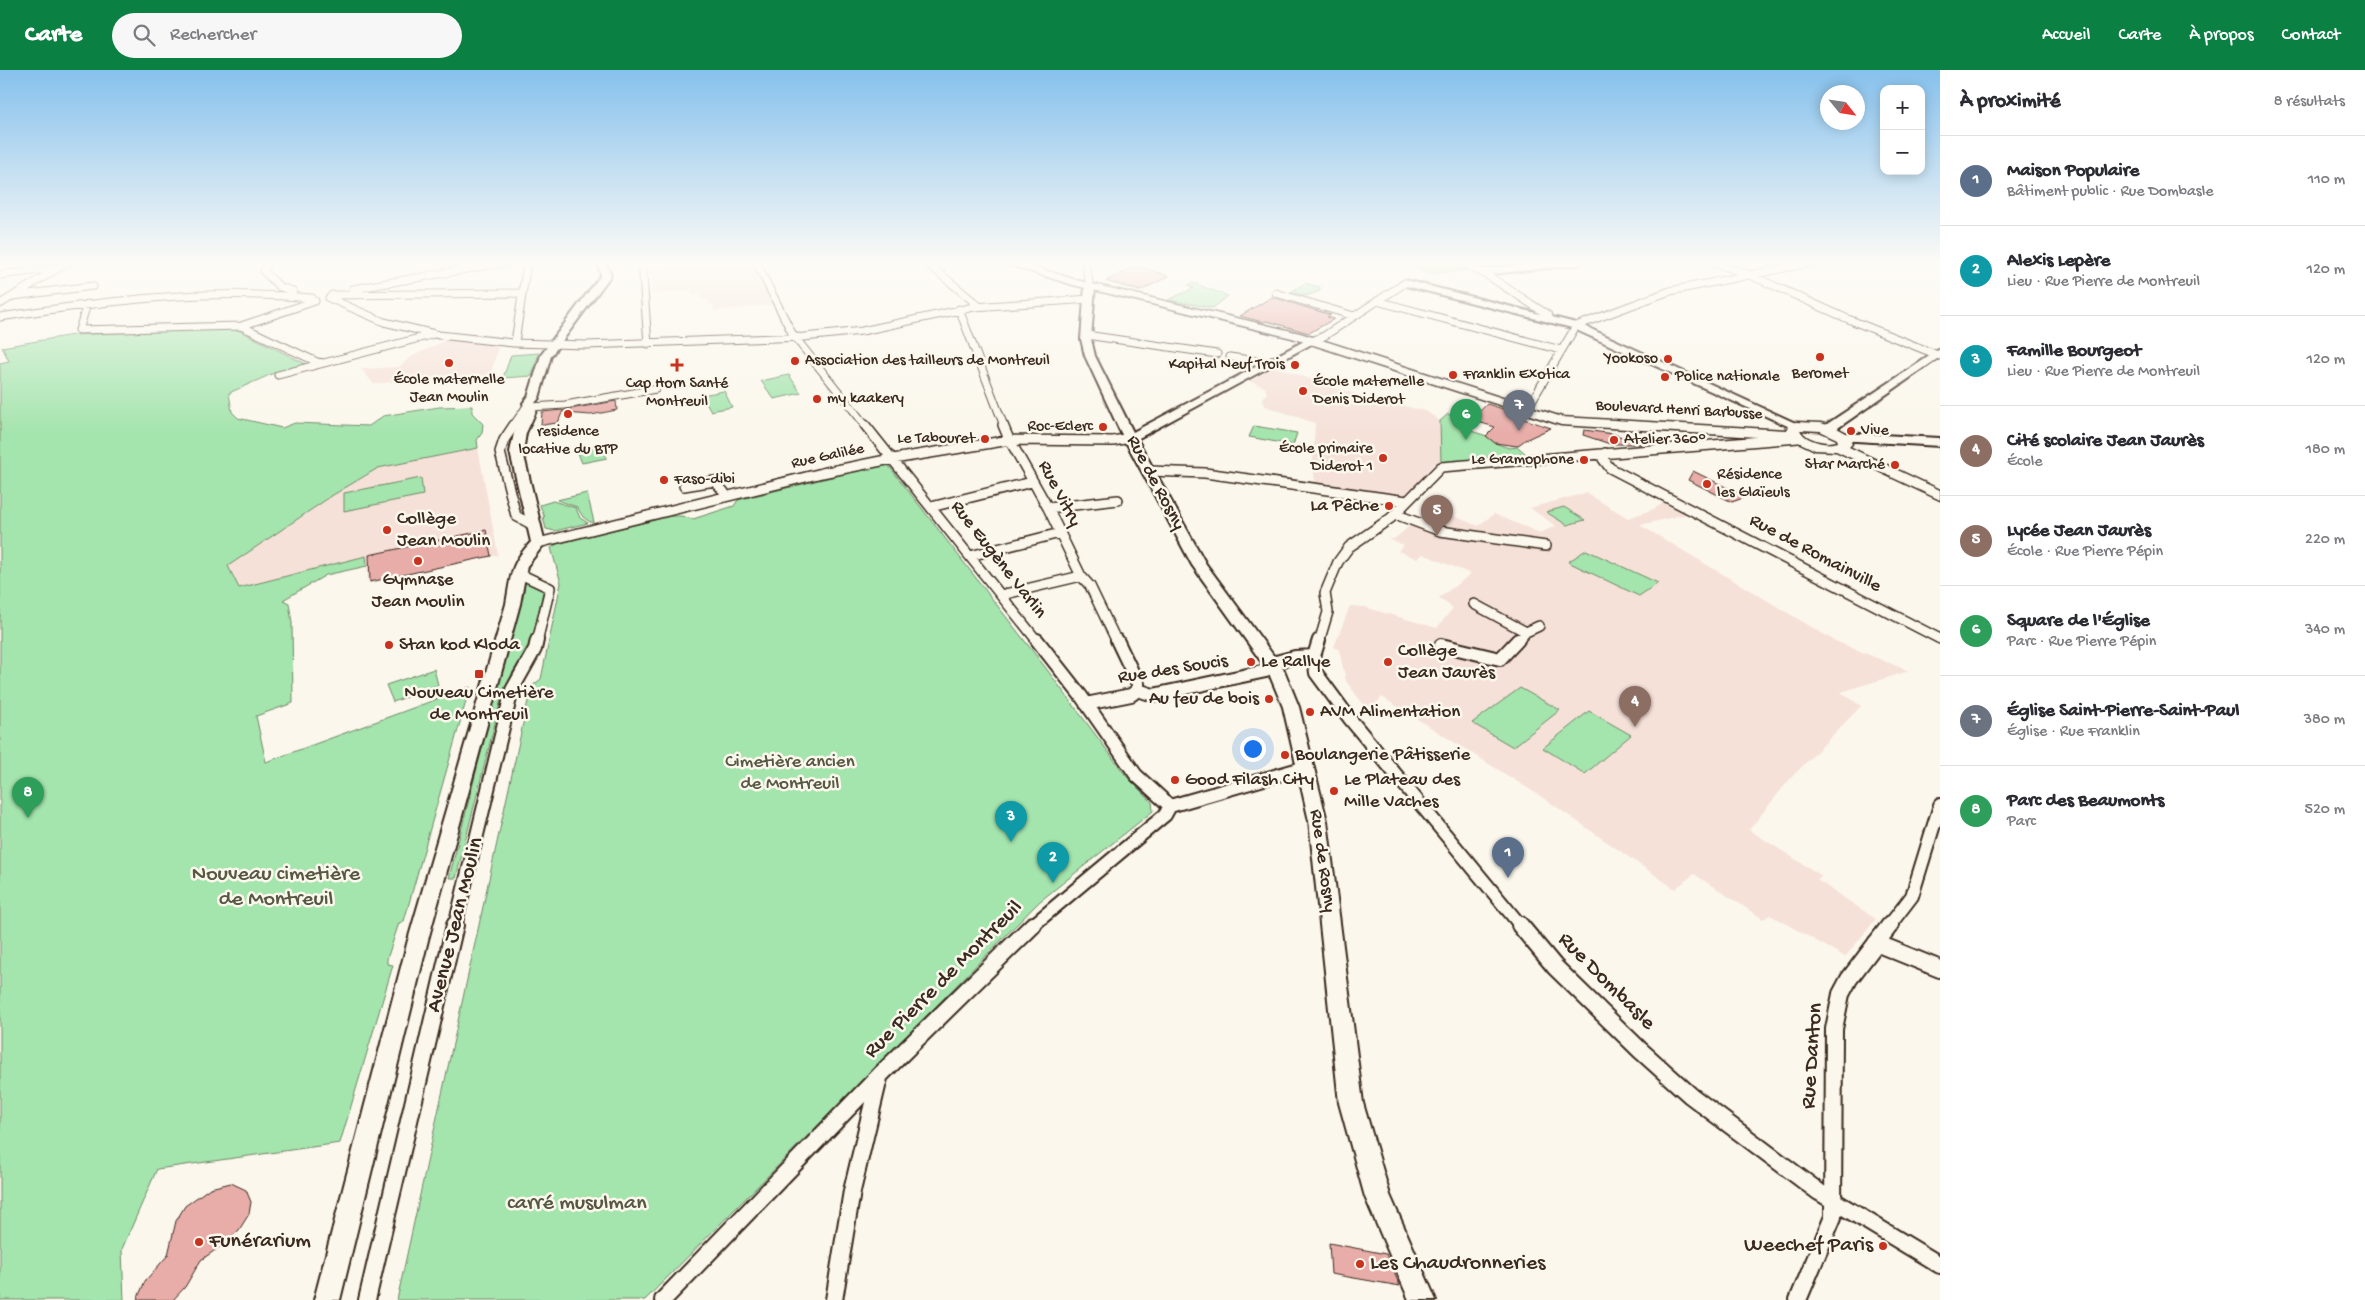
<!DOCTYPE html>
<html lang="fr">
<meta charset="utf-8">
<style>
:root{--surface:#fff;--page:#f7f7f7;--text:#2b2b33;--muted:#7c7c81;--line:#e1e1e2;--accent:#0b8043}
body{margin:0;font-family:"Gochi Hand",sans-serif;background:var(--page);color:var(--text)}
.controls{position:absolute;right:15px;top:15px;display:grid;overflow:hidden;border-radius:10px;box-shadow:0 2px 12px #0003}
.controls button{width:45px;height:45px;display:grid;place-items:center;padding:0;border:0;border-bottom:1px solid var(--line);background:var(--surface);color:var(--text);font:25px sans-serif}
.compass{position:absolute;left:1820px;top:15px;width:45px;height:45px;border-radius:50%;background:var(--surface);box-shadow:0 2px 12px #0003;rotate:120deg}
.you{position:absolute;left:1252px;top:678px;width:18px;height:18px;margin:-12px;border:4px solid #fff;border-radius:50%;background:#1a73e8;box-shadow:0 0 0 8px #1a73e833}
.badge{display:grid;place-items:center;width:32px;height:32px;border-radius:50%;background:var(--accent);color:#fff;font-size:16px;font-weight:700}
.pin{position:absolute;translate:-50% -41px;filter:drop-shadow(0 1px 2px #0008)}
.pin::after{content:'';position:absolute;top:26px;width:18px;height:15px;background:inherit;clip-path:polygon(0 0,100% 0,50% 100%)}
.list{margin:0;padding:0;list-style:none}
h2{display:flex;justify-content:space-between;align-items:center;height:65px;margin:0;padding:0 20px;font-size:21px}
h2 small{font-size:16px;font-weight:400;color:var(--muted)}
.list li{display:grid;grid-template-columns:32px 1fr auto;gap:15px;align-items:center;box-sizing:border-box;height:90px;padding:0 20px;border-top:1px solid var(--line)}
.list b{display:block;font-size:19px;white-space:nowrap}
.list p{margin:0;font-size:16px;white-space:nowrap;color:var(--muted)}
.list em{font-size:16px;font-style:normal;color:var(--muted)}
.icon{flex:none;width:28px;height:28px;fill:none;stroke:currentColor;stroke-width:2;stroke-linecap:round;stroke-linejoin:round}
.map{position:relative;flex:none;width:1940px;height:1230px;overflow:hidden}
header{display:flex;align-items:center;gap:30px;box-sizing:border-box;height:70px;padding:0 25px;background:var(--accent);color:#fff}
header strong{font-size:24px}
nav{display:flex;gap:28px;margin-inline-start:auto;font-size:18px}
.search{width:350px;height:45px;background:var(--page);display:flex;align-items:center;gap:12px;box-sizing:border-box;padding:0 18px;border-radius:28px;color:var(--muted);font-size:19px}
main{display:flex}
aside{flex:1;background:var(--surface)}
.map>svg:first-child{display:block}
.built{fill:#f5e1d8}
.green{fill:#a4e4ad;stroke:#708766}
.building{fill:#e8ada9;stroke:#3b2a1e}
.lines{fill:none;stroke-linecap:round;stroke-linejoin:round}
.street-far3-casing{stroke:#3b2a1e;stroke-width:9}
.street-far2-casing{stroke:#3b2a1e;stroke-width:12}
.street-far1-casing{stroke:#3b2a1e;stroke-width:16}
.street-casing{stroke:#3b2a1e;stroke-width:20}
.secondary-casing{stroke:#3b2a1e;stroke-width:4}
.primary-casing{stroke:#3b2a1e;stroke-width:3}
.street-far3{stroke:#fbf7ec;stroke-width:7}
.street-far2{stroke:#fbf7ec;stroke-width:9}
.street-far1{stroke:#fbf7ec;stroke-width:12}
.street{stroke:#fbf7ec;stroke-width:16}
.secondary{fill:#fbf7ec;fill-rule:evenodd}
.primary{fill:#fbf7ec;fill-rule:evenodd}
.poi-dot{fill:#c8321e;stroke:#fbf7ec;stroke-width:2}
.labels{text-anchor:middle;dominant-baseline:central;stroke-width:5;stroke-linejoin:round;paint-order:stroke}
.far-poi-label{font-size:16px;fill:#3b2a1e;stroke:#fbf7ec;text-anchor:start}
.far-street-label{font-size:16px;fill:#3b2a1e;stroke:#fbf7ec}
.street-label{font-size:19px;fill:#3b2a1e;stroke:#fbf7ec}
.poi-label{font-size:19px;fill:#3b2a1e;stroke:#fbf7ec;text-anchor:start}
.park-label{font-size:19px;fill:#555842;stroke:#fbf7ec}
.near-park-label{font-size:22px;fill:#555842;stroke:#fbf7ec}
.near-street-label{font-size:22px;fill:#3b2a1e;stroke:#fbf7ec}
.near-poi-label{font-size:22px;fill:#3b2a1e;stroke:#fbf7ec;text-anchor:start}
</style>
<header>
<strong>Carte</strong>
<div class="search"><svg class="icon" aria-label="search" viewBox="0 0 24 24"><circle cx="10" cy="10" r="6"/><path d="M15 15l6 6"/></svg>Rechercher</div>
<nav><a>Accueil</a><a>Carte</a><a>À propos</a><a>Contact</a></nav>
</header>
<main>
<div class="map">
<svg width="1940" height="1230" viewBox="0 0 1940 1230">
<rect width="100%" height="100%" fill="#fbf7ec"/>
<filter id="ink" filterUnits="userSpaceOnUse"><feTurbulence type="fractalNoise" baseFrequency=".02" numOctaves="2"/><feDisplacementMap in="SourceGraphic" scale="10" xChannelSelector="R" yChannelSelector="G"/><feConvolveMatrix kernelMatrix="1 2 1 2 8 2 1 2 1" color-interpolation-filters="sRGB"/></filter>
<g filter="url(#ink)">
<!-- built -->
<path class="built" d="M434,192H490L441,203Z
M720,192H749L772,235L714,241L713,235H709V229H701L700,225H692V220L652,224L650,200L720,194Z
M446,270L493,274L498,278L488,313L427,308L374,314L361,299L399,297L411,287Z
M1275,297L1361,326L1426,341L1440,351L1441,393H1435L1406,425L1400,426L1315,415L1313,392L1315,353L1265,336L1262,329L1267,323L1265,317L1249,311Z
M478,378L498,485L368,513L366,486L239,518L228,496L333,425L378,398Z
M1586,423L1628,448L1654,439L1663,433L1672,437L1678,436L1691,443L1640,455L1835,571L1909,601L1841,622L1861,636L1789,710L1749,760L1822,806L1817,810L1876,849L1845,887L1770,845L1763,849L1694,804L1675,819L1545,729L1382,627L1369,642L1346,611L1339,580L1334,577L1350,536L1364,537L1437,558L1453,538L1439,528L1471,504L1423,484L1417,489L1398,481L1404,475L1388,469H1394L1404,461L1430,436L1478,456L1494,444L1540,463L1556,456L1530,438Z"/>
<!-- green -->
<path class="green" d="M1423,192H1454L1468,200L1427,204L1415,197Z
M1193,213L1228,226L1213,238L1168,230L1194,218L1188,215Z
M1305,213L1320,217V221L1306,226L1291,222Z
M234,258L306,294L274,303L229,323L232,342L238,348L282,358L295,353L369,356L383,346L439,337L472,336V343L483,354L482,363L477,370L478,378L378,398L333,425L228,496L239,518L366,486L367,496L326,505L283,530L289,533L292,553L293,633L256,646L266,692L470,617L404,851L399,853L387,889V894L393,895L340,1073L157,1099L122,1179L124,1230H0V293L9,291L2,277L73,265Z
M539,283L532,306L503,308L511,285Z
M789,305L801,323L774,329L761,311Z
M724,321L732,337L711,341L702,325Z
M1448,344L1476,353L1465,359L1490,367L1495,373L1509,378L1518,377L1527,385L1441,393L1440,351Z
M1254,356L1297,363L1293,375L1249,367Z
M602,376L607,388L582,393L577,381Z
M884,394L889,396L1045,597L1127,707L1152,732L1153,741L1039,832L645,1230H397L531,617L541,609L561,513L551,478L557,474L671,446H681L693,449L734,436L738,430Z
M421,408L423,425L344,441V423Z
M587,423L594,452H590L583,447L577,437L557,430Z
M553,431L576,438L580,448L588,453L555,461L546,459L543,447L545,446H544L540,435Z
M1564,437L1585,450L1567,455L1546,442Z
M1586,480L1658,513L1639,526L1568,492Z
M525,510L544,517L532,571L512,604L500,633L456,808H449Z
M434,599L438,615L393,632L386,615Z
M1520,618L1560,640L1513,677L1472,653Z
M1589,641L1631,665L1585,704L1543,678Z"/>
<!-- building -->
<path class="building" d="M1136,196L1139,197L1169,206L1140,221L1106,211Z
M1272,227L1331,245L1327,247L1334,249L1309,263L1267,251L1263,252L1240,246Z
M616,331L617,340L591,345L564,343V340Z
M1487,334L1509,341L1506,343L1551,358L1525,370L1517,376L1495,373L1486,366L1495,357L1471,350Z
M563,340L558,353L541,355L542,342Z
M1584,360L1614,364L1641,374H1610L1583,365Z
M1693,401L1746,427L1732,432L1688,410Z
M486,460L491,486L370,512L369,485Z
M231,1113L246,1120L251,1132L249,1144L239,1160L224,1174L201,1190L185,1217L173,1230H137L145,1211L168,1185L176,1151L185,1136L210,1118Z
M1329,1173L1386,1184L1400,1216L1331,1204Z"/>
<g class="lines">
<defs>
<path id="street-far3" d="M267,192L264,202L280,217L293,221
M642,192L648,274
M756,192L793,265L866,356
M926,192L979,236
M1085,192L1090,216
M1461,192L1487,205L1548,245L1550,249
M1711,192L1748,204L1848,249L1940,286
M0,205L55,198
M353,219L507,192
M1276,223L1354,246
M332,225L522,223
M13,226L93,216
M329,228L384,252L439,265L513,273L587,275L804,267L862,261L974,237L1090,229
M1377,231L1561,280
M0,234L68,192
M87,234L79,260L241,256L317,292L324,293
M959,239L1004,356
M0,247C105,231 205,218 312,228
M241,256L315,231
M1086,265L1217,284
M1312,271L1324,266L1405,213
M515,272L527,192
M1230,287L1269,293
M278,305L431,265
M530,337L565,335L656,319
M1526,341L1576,256L1670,221L1814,192
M513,356L529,333"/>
<path id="street-far2" d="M514,355L504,370L500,382L516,446L533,455
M865,355L1038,572
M1003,355L1008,367L1048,438L1081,506L1090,516L1117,572
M1605,383L1603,389L1610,398L1940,569
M1149,401L1205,403L1407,431
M684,416L715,411L724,422
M931,437L1032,412
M1048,438L1118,430
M1395,444L1440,461L1546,476
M538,473L822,403L881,391L1010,370L1113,371L1130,368
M970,486L1060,463
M520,504L550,518L537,572
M1001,525L1081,506
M1474,534L1526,562
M1319,572L1328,542L1325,523L1338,492L1349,477L1391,448L1441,397L1798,368
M1517,572L1526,562L1539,556"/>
<path id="street-far1" d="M1037,570L1081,626L1136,705L1170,736
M1117,570L1138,614V620
M1319,570L1314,586L1316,603L1350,649L1521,856
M1441,575L1500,589L1518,570
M1272,593L1295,587L1314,586
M1138,620L1153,625L1266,601
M1086,634L1131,625L1138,620
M455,856L512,620L535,579L537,570
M1032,856L1165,745L1170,736L1306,697
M1889,856L1912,826L1940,735"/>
<path id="street" d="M1520,855L1555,897L1640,980L1690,1025L1819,1122L1940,1195
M1876,873L1940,899
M367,1230L455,855
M663,1230L879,1006L1033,855
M834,1230L852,1121L879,1008
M1798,1230L1833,1147L1834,959L1841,924L1849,909L1890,855"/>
<path id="secondary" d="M597,192H605L611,205L551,286L539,328L535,333L537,339L526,363L523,382L545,473L527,496L520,534L428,870L340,1230H314L408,870L506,534C511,506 510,494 531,472L510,382L514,363L525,339L523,333L528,327L541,285L601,205Z
M1554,192H1583L1579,195L1481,205L1476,202L1481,199Z
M1405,210L1580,254L1802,356L1800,358H1792L1572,258L1402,215L1400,213Z
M1090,213L1095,216L1091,269L1095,286L1133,362L1308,269H1316L1317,271L1137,369L1206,494L1284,600L1299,637L1327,751L1363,1033L1390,1125L1436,1230H1409L1365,1127L1339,1033L1309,751L1283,637L1268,601L1192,495L1119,359L1085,286L1081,269L1085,216Z
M1940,279V287L1832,362H1824L1822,359L1824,356Z
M1843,363L1940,368V376L1839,370L1837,367L1839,364Z"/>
<path id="primary" d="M1004,192H1019L1080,211L1300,263L1562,347L1787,360L1791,353L1796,352L1821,353L1837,358L1848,364L1852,374L1849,377L1940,420V430L1836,381L1815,380L1792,369L1561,355L1292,268L1073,215L1005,194ZM1800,360L1820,361L1837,369L1838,372C1826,376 1805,371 1800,360Z"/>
</defs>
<!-- street-far3 casing -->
<use href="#street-far3" class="street-far3-casing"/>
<!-- street-far2 casing -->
<use href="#street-far2" class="street-far2-casing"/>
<!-- street-far1 casing -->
<use href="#street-far1" class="street-far1-casing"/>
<!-- street casing -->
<use href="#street" class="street-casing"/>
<!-- secondary casing -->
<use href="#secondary" class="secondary-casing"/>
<!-- primary casing -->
<use href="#primary" class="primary-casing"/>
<!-- street-far3 -->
<use href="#street-far3" class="street-far3"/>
<!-- street-far2 -->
<use href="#street-far2" class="street-far2"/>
<!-- street-far1 -->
<use href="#street-far1" class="street-far1"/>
<!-- street -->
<use href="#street" class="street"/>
<!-- secondary -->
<use href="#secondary" class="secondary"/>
<!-- primary -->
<use href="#primary" class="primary"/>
</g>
</g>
<!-- sky -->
<linearGradient id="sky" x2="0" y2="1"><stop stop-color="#86c1ed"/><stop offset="0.53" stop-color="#fdfbf6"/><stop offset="1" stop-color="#fdfbf6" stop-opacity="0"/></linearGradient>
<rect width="1940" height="364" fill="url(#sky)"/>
<!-- markers -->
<g class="poi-dot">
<circle cx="1820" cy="287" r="5"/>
<circle cx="1668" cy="289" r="5"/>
<circle cx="795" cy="291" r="5"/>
<circle cx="449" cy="293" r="5"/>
<path d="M674.5 287.5h5v5h5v5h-5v5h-5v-5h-5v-5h5z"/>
<circle cx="1295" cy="295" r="5"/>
<circle cx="1453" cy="305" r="5"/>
<circle cx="1665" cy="307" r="5"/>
<circle cx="1303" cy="321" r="5"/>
<circle cx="817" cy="329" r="5"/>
<circle cx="568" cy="344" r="5"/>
<circle cx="1103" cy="357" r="5"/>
<circle cx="1851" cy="361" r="5"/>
<circle cx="985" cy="369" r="5"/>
<circle cx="1614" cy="370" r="5"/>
<circle cx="1383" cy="388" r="5"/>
<circle cx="1584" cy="390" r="5"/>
<circle cx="1895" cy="395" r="5"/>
<circle cx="664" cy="410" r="5"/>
<circle cx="1707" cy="414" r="5"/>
<circle cx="1389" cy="436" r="5"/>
<circle cx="387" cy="460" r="5"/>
<circle cx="418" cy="491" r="5"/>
<circle cx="389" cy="575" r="5"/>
<circle cx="1251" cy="592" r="5"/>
<circle cx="1388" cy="592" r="5"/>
<rect x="474" y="599" width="10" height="10" rx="2.5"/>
<circle cx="1269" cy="629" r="5"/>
<circle cx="1310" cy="642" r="5"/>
<circle cx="1285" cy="685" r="5"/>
<circle cx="1175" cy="710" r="5"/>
<circle cx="1334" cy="721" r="5"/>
<circle cx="199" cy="1172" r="5"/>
<circle cx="1883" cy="1176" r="5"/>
<circle cx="1360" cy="1194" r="5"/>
</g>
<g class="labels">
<!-- far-poi labels -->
<g class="far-poi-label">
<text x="1658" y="289" text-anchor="end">Yookoso</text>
<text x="805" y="291">Association des tailleurs de Montreuil</text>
<text x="1285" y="295" text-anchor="end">Kapital Neuf Trois</text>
<text x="1820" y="304" text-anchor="middle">Beromet</text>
<text x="1463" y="305">Franklin Exotica</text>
<text x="1675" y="307">Police nationale</text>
<text x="449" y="310" text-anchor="middle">École maternelle<tspan x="449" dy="18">Jean Moulin</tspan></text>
<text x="1313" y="312">École maternelle<tspan x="1313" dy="18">Denis Diderot</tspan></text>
<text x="677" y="314" text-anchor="middle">Cap Horn Santé<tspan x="677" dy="18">Montreuil</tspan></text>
<text x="827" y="329">my kaakery</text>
<text x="1093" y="357" text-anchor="end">Roc-Eclerc</text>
<text x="1861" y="361">Vive</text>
<text x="568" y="362" text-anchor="middle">residence<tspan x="568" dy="18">locative du BTP</tspan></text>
<text x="975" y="369" text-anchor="end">Le Tabouret</text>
<text x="1624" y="370">Atelier 360°</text>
<text x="1373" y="379" text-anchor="end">École primaire<tspan x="1373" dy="18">Diderot 1</tspan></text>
<text x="1574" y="390" text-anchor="end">Le Gramophone</text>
<text x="1885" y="395" text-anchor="end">Star Marché</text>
<text x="1717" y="405">Résidence<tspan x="1717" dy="18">les Glaïeuls</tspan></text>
<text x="674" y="410">Faso-dibi</text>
</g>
<!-- far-street labels -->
<g class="far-street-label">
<text transform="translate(1679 341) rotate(3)">Boulevard Henri Barbusse</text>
<text transform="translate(828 387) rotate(-12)">Rue Galilée</text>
</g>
<!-- street labels -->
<g class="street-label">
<text transform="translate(1155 413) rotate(62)">Rue de Rosny</text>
<text transform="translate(1059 424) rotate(62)">Rue Vitry</text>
<text transform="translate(1815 484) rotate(28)">Rue de Romainville</text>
<text transform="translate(998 490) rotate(52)">Rue Eugène Varlin</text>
<text transform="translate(1173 600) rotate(-9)">Rue des Soucis</text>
<text transform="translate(1322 791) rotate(82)">Rue de Rosny</text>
</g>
<!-- poi labels -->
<g class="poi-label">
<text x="1379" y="436" text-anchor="end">La Pêche</text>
<text x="397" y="449">Collège<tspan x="397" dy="22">Jean Moulin</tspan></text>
<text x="418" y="510" text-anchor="middle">Gymnase<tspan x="418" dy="22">Jean Moulin</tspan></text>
<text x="399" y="575">Stan kod Kloda</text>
<text x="1398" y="581">Collège<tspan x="1398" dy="22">Jean Jaurès</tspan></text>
<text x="1261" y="592">Le Rallye</text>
<text x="479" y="623" text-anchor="middle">Nouveau Cimetière<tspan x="479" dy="22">de Montreuil</tspan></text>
<text x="1259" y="629" text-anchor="end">Au feu de bois</text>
<text x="1320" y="642">AVM Alimentation</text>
<text x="1295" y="685">Boulangerie Pâtisserie</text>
<text x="1185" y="710">Good Filash City</text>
<text x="1344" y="710">Le Plateau des<tspan x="1344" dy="22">Mille Vaches</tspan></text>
</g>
<!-- park labels -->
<g class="park-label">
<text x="790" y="692">Cimetière ancien<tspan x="790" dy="22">de Montreuil</tspan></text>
</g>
<!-- near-park labels -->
<g class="near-park-label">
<text x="276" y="805">Nouveau cimetière<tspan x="276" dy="25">de Montreuil</tspan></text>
<text x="577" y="1134">carré musulman</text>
</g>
<!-- near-street labels -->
<g class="near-street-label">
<text transform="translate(456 855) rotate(-76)">Avenue Jean Moulin</text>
<text transform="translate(944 910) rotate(-45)">Rue Pierre de Montreuil</text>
<text transform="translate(1606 912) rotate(45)">Rue Dombasle</text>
<text transform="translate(1813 986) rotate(-86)">Rue Danton</text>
</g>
<!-- near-poi labels -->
<g class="near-poi-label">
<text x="209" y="1172">Funérarium</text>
<text x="1873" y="1176" text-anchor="end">Weechef Paris</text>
<text x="1370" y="1194">Les Chaudronneries</text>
</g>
</g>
</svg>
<div class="controls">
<button>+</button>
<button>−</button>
</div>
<svg class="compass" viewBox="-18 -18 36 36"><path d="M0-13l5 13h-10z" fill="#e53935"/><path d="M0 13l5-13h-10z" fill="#7c7c81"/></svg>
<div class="you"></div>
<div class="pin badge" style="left:1508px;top:808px;background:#5c6f8a">1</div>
<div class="pin badge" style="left:1053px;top:813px;background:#0f9aa8">2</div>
<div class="pin badge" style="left:1011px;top:772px;background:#0f9aa8">3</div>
<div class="pin badge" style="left:1635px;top:657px;background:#8d6e63">4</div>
<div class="pin badge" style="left:1437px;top:466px;background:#8d6e63">5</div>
<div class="pin badge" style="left:1466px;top:370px;background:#2e9e5b">6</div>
<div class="pin badge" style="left:1519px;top:361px;background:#6b7280">7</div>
<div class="pin badge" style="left:28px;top:748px;background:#2e9e5b">8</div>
</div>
<aside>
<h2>À proximité<small>8 résultats</small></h2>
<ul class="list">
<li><span class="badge" style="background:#5c6f8a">1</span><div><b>Maison Populaire</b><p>Bâtiment public · Rue Dombasle</p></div><em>110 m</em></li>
<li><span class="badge" style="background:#0f9aa8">2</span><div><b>Alexis Lepère</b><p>Lieu · Rue Pierre de Montreuil</p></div><em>120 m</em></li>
<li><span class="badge" style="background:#0f9aa8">3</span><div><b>Famille Bourgeot</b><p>Lieu · Rue Pierre de Montreuil</p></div><em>120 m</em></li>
<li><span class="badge" style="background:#8d6e63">4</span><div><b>Cité scolaire Jean Jaurès</b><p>École</p></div><em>180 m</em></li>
<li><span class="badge" style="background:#8d6e63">5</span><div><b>Lycée Jean Jaurès</b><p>École · Rue Pierre Pépin</p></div><em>220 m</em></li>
<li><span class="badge" style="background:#2e9e5b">6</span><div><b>Square de l'Église</b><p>Parc · Rue Pierre Pépin</p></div><em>340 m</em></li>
<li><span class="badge" style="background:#6b7280">7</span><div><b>Église Saint-Pierre-Saint-Paul</b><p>Église · Rue Franklin</p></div><em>380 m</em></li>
<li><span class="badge" style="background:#2e9e5b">8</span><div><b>Parc des Beaumonts</b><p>Parc</p></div><em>520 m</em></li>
</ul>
</aside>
</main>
